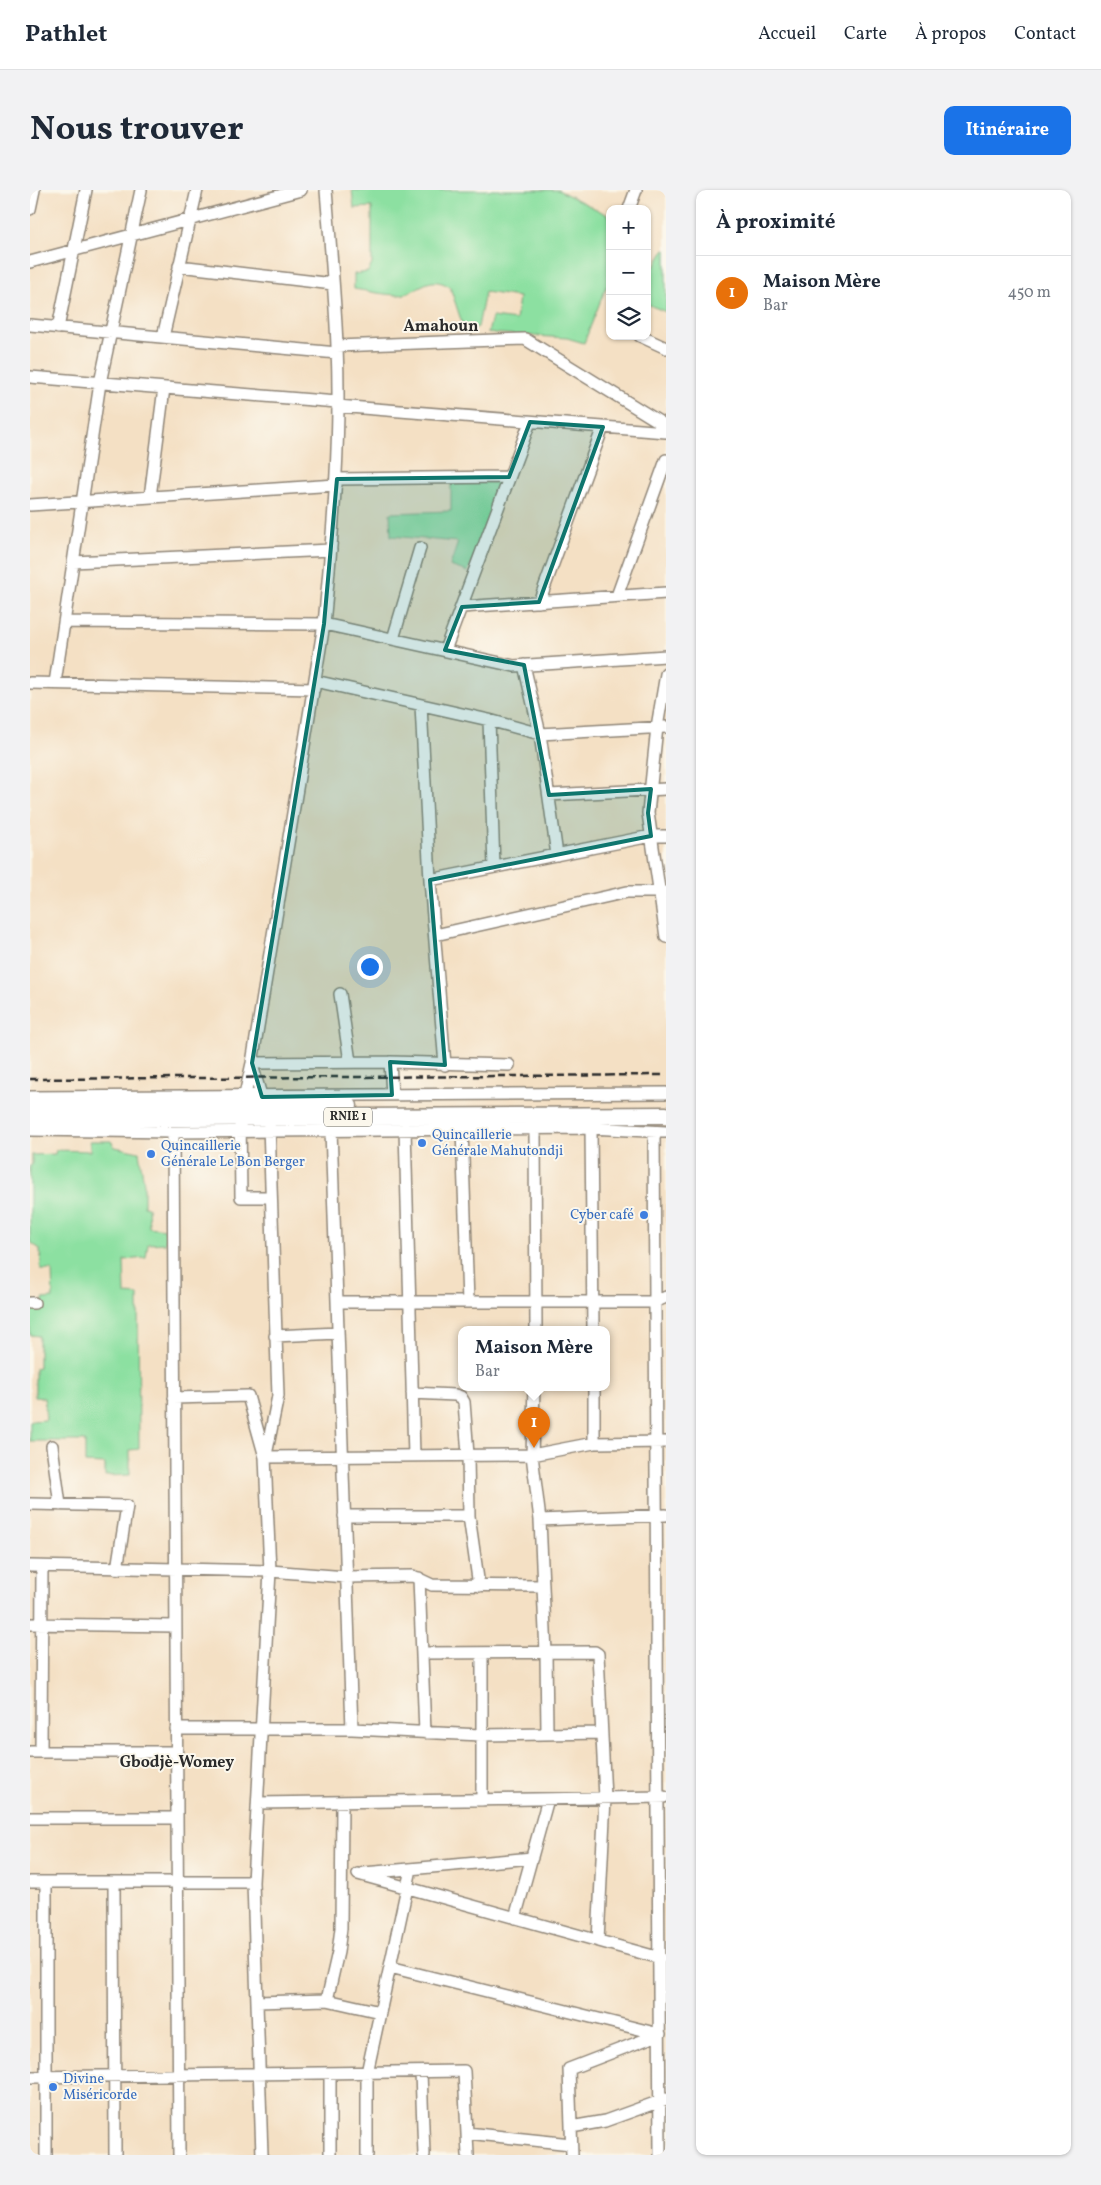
<!DOCTYPE html>
<html lang="fr">
<meta charset="utf-8">
<style>
:root{--surface:#fff;--page:#f2f2f3;--text:#1f2937;--muted:#747a83;--line:#e0e1e3;--accent:#1a73e8}
body{margin:0;font-family:Vollkorn,serif;background:var(--page);color:var(--text)}
.controls{position:absolute;right:15px;top:15px;display:grid;overflow:hidden;border-radius:10px;box-shadow:0 1px 4px #0004}
.controls button{width:45px;height:45px;display:grid;place-items:center;padding:0;border:0;border-bottom:1px solid var(--line);background:var(--surface);color:var(--text);font:25px sans-serif}
.you{position:absolute;left:339px;top:776px;width:18px;height:18px;margin:-12px;border:4px solid #fff;border-radius:50%;background:#1a73e8;box-shadow:0 0 0 8px #1a73e833}
.badge{display:grid;place-items:center;width:32px;height:32px;border-radius:50%;background:var(--accent);color:#fff;font-size:16px;font-weight:700}
.pin{position:absolute;translate:-50% -41px;filter:drop-shadow(0 1px 2px #0008)}
.pin::after{content:'';position:absolute;top:26px;width:18px;height:15px;background:inherit;clip-path:polygon(0 0,100% 0,50% 100%)}
.popup{position:absolute;left:428px;top:1136px;width:152px;height:65px;box-sizing:border-box;display:grid;place-content:center;border-radius:10px;background:var(--surface);filter:drop-shadow(0 1px 4px #0005);font-size:16px;white-space:nowrap;color:var(--muted)}
.popup b{font-size:19px;color:var(--text)}
.popup::after{content:'';position:absolute;left:50%;top:100%;margin-left:-10px;border:10px solid transparent;border-top-color:var(--surface)}
.list{margin:0;padding:0;list-style:none}
h2{display:flex;justify-content:space-between;align-items:center;height:65px;margin:0;padding:0 20px;font-size:21px}
h2 small{font-size:16px;font-weight:400;color:var(--muted)}
.list li{display:grid;grid-template-columns:32px 1fr auto;gap:15px;align-items:center;box-sizing:border-box;height:75px;padding:0 20px;border-top:1px solid var(--line)}
.list b{display:block;font-size:19px;white-space:nowrap}
.list p{margin:0;font-size:16px;white-space:nowrap;color:var(--muted)}
.list em{font-size:16px;font-style:normal;color:var(--muted)}
.icon{flex:none;width:28px;height:28px;fill:none;stroke:currentColor;stroke-width:2;stroke-linecap:round;stroke-linejoin:round}
.map{position:relative;flex:none;width:636px;height:1965px;overflow:hidden;border-radius:10px}
header{display:flex;align-items:center;gap:30px;box-sizing:border-box;height:70px;padding:0 25px;background:var(--surface);border-bottom:1px solid var(--line)}
header strong{font-size:24px}
nav{display:flex;gap:28px;margin-inline-start:auto;font-size:18px}
.intro{display:flex;align-items:center;justify-content:space-between;box-sizing:border-box;height:120px;padding:0 30px}
h1{margin:0;font-size:35px}
.button{padding:12px 22px;border-radius:10px;background:var(--accent);color:#fff;font-size:18px;font-weight:700}
main{display:flex;gap:30px;padding:0 30px}
aside{flex:1;background:var(--surface);border-radius:10px;box-shadow:0 1px 4px #0004}
.map>svg:first-child{display:block}
.green{fill:#8ce0a1;stroke:#5c8666}
.lines{fill:none;stroke-linecap:round;stroke-linejoin:round}
.minor-casing{stroke:#908678;stroke-width:14}
.highway-casing{stroke:#908678;stroke-width:19}
.minor{stroke:#fff;stroke-width:11}
.highway{stroke:#fff;stroke-width:16}
.rail{stroke:#2b2b2b;stroke-width:2.5;stroke-dasharray:8 4;stroke-linecap:butt}
.marked{fill:#0f766e;fill-opacity:0.2;stroke:#0f766e;stroke-width:4;stroke-linejoin:round}
.shop-dot{fill:#3f7fe0;stroke:#fbf7ec;stroke-width:2}
.labels{text-anchor:middle;dominant-baseline:central;stroke-width:4;stroke-linejoin:round;paint-order:stroke}
.shield{fill:#fbf7ec;stroke:#696865;stroke-width:1}
.shield-label{font-size:12px;font-weight:bold;fill:#2b2b2b}
.shop-label{font-size:14px;fill:#366cbe;stroke:#fbf7ec;text-anchor:start}
.quarter-label{font-size:16px;font-weight:bold;fill:#2b2b2b;stroke:#fbf7ec}
</style>
<header>
<strong>Pathlet</strong>
<nav><a>Accueil</a><a>Carte</a><a>À propos</a><a>Contact</a></nav>
</header>
<div class="intro"><h1>Nous trouver</h1><a class="button">Itinéraire</a></div>
<main>
<div class="map">
<svg width="636" height="1965" viewBox="0 0 636 1965">
<rect width="100%" height="100%" fill="#fbf7ec"/>
<filter id="ink" filterUnits="userSpaceOnUse"><feTurbulence type="fractalNoise" baseFrequency=".02" numOctaves="2"/><feDisplacementMap in="SourceGraphic" scale="10" xChannelSelector="R" yChannelSelector="G"/><feConvolveMatrix kernelMatrix="1 2 1 2 8 2 1 2 1" color-interpolation-filters="sRGB"/></filter>
<filter id="wash" filterUnits="userSpaceOnUse"><feTurbulence type="fractalNoise" baseFrequency=".0096" numOctaves="4" result="noise"/><feDisplacementMap in="SourceGraphic" scale="20" xChannelSelector="R" yChannelSelector="G"/><feGaussianBlur stdDeviation="1.12" result="paint"/><feColorMatrix in="noise" values="0 0 0 0 0 0 0 0 0 0 0 0 0 0 0 0 0 1.4 0 .05"/><feComposite in="paint" operator="in"/></filter>
<g filter="url(#wash)">
<rect width="100%" height="100%" fill="#f4e0c4"/>
<!-- green -->
<path class="green" d="M322,0H528L580,26V98L576,97L554,153L537,148L458,143L462,127L486,130L489,107L455,102L448,137L435,142L420,97C397,82 388,104 368,105C354,105 338,101 324,99V84L338,82L342,74V17L324,18Z
M634,60H636V122L617,114V72L625,76Z
M472,292L438,382L420,376L428,352L361,346L360,323L421,321V293Z
M60,951H81L85,957L109,962L114,994V1016L118,1017L119,1037L136,1039V1053L118,1054L116,1068L94,1070L95,1104L108,1105L109,1259L100,1260V1285L75,1286V1274L55,1273V1251H0V1231L16,1230L14,1208L5,1207V1178L9,1177V1146L0,1145V1118H12L13,1109L23,1108L22,1080H11L10,1059L0,1052V976L2,975V965L25,964L26,960L60,961Z"/>
</g>
<g filter="url(#ink)">
<g class="lines">
<defs>
<path id="minor" d="M0,19L4,0
M599,19L606,0
M0,72L271,0
M149,76L303,94
M0,135L307,163
M28,138L56,0
M610,146L636,158
M133,147L167,0
M307,156L495,149L636,236
M0,187L307,212
M307,216L636,242
M307,289L479,287
M120,307L134,198
M0,315L306,295
M43,372L301,360
M587,406L636,270
M509,412L573,237
M432,417L636,403
M34,432L294,434L484,476L636,466
M363,449L390,358
M415,460L500,232
M494,475L510,544L527,665
M636,484L627,537L618,623L636,747
M285,491L459,530L510,544L636,537
M0,493L284,499
M25,493L70,193L111,0
M391,515L400,690L415,875
M459,530L464,677
M519,605L636,599
M400,690L621,646H636
M405,745L597,702H636
M310,804L320,872
M360,872L362,905
M222,873L360,872L479,875
M222,875L233,912
M0,907L636,903
M505,938L506,1139
M561,938L563,1139
M375,939L384,1266
M432,939L438,1112
M0,940L143,942L561,938L636,942
M301,940L322,1539
M143,942L149,1965
M624,942L630,1965
M241,1007H211L210,928L222,873L294,434C303,341 311,249 307,156C305,104 300,52 296,0
M307,1112H625L636,1107
M0,1113H4
M245,1146L308,1143
M504,1197L502,1265L510,1330L516,1463L517,1542
M564,1197V1253
M382,1203L425,1205L431,1207L434,1212L438,1265L439,1326L449,1396
M144,1208L218,1206L235,1267L240,1381L223,1692L232,1965
M22,1256L30,1315
M236,1265L248,1206L239,935
M235,1267L502,1265L564,1253L636,1252
M0,1314L97,1316L87,1379
M314,1326H439
M510,1330L636,1325
M0,1376L240,1381L316,1387L383,1386L402,1395L513,1396
M389,1388L395,1543
M0,1434L145,1436
M393,1463L565,1462L568,1464L575,1608L568,1751
M452,1464V1610
M146,1539H322L451,1545L571,1543
M0,1562H146
M11,1562L12,1377
M228,1613L634,1607
M0,1628H147
M334,1683L502,1668
M328,1684L630,1768
M0,1692H223
M16,1692V1965
M84,1692L85,1965
M485,1728L518,1609
M360,1777L629,1844
M297,1810L308,1762L311,1738L312,1612
M227,1812L297,1810L350,1822
M391,1882L394,1965
M300,1883V1965
M0,1887L434,1881L438,1965
M541,1937L575,1931L636,1909
M437,1943L541,1954
M337,1965V1883L381,1679
M542,1965L539,1879L630,1844"/>
<path id="highway" d="M0,917L319,916
M0,929L636,925"/>
</defs>
<!-- minor casing -->
<use href="#minor" class="minor-casing"/>
<!-- highway casing -->
<use href="#highway" class="highway-casing"/>
<!-- minor -->
<use href="#minor" class="minor"/>
<!-- highway -->
<use href="#highway" class="highway"/>
<!-- rail -->
<path class="rail" d="M0,889L636,885"/>
</g>
</g>
<!-- marked area -->
<path class="marked" d="M500,232L573,237L509,412L432,417L415,460L494,475L519,605L621,599L618,623L621,646L400,690L415,875L360,872L362,905L232,907L222,873L294,434L307,289L479,287Z"/>
<!-- markers -->
<g class="shop-dot">
<circle cx="392" cy="953" r="5"/>
<circle cx="121" cy="964" r="5"/>
<circle cx="614" cy="1025" r="5"/>
<circle cx="23" cy="1897" r="5"/>
</g>
<g class="labels">
<!-- shield labels -->
<rect class="shield" x="294" y="917.5" width="48" height="19" rx="4"/>
<g class="shield-label">
<text x="318" y="927">RNIE 1</text>
</g>
<!-- shop labels -->
<g class="shop-label">
<text x="402" y="945">Quincaillerie<tspan x="402" dy="16">Générale Mahutondji</tspan></text>
<text x="131" y="956">Quincaillerie<tspan x="131" dy="16">Générale Le Bon Berger</tspan></text>
<text x="604" y="1025" text-anchor="end">Cyber café</text>
<text x="33" y="1889">Divine<tspan x="33" dy="16">Miséricorde</tspan></text>
</g>
<!-- quarter labels -->
<g class="quarter-label">
<text x="411" y="137">Amahoun</text>
<text x="147" y="1573">Gbodjè-Womey</text>
</g>
</g>
</svg>
<div class="controls">
<button>+</button>
<button>−</button>
<button><svg class="icon" aria-label="layers" viewBox="0 0 24 24"><path d="M12 4l9 5-9 5-9-5zM3 14l9 5 9-5"/></svg></button>
</div>
<div class="you"></div>
<div class="pin badge" style="left:504px;top:1258px;background:#e8710a">1</div>
<div class="popup"><b>Maison Mère</b>Bar</div>
</div>
<aside>
<h2>À proximité<small></small></h2>
<ul class="list">
<li><span class="badge" style="background:#e8710a">1</span><div><b>Maison Mère</b><p>Bar</p></div><em>450 m</em></li>
</ul>
</aside>
</main>
